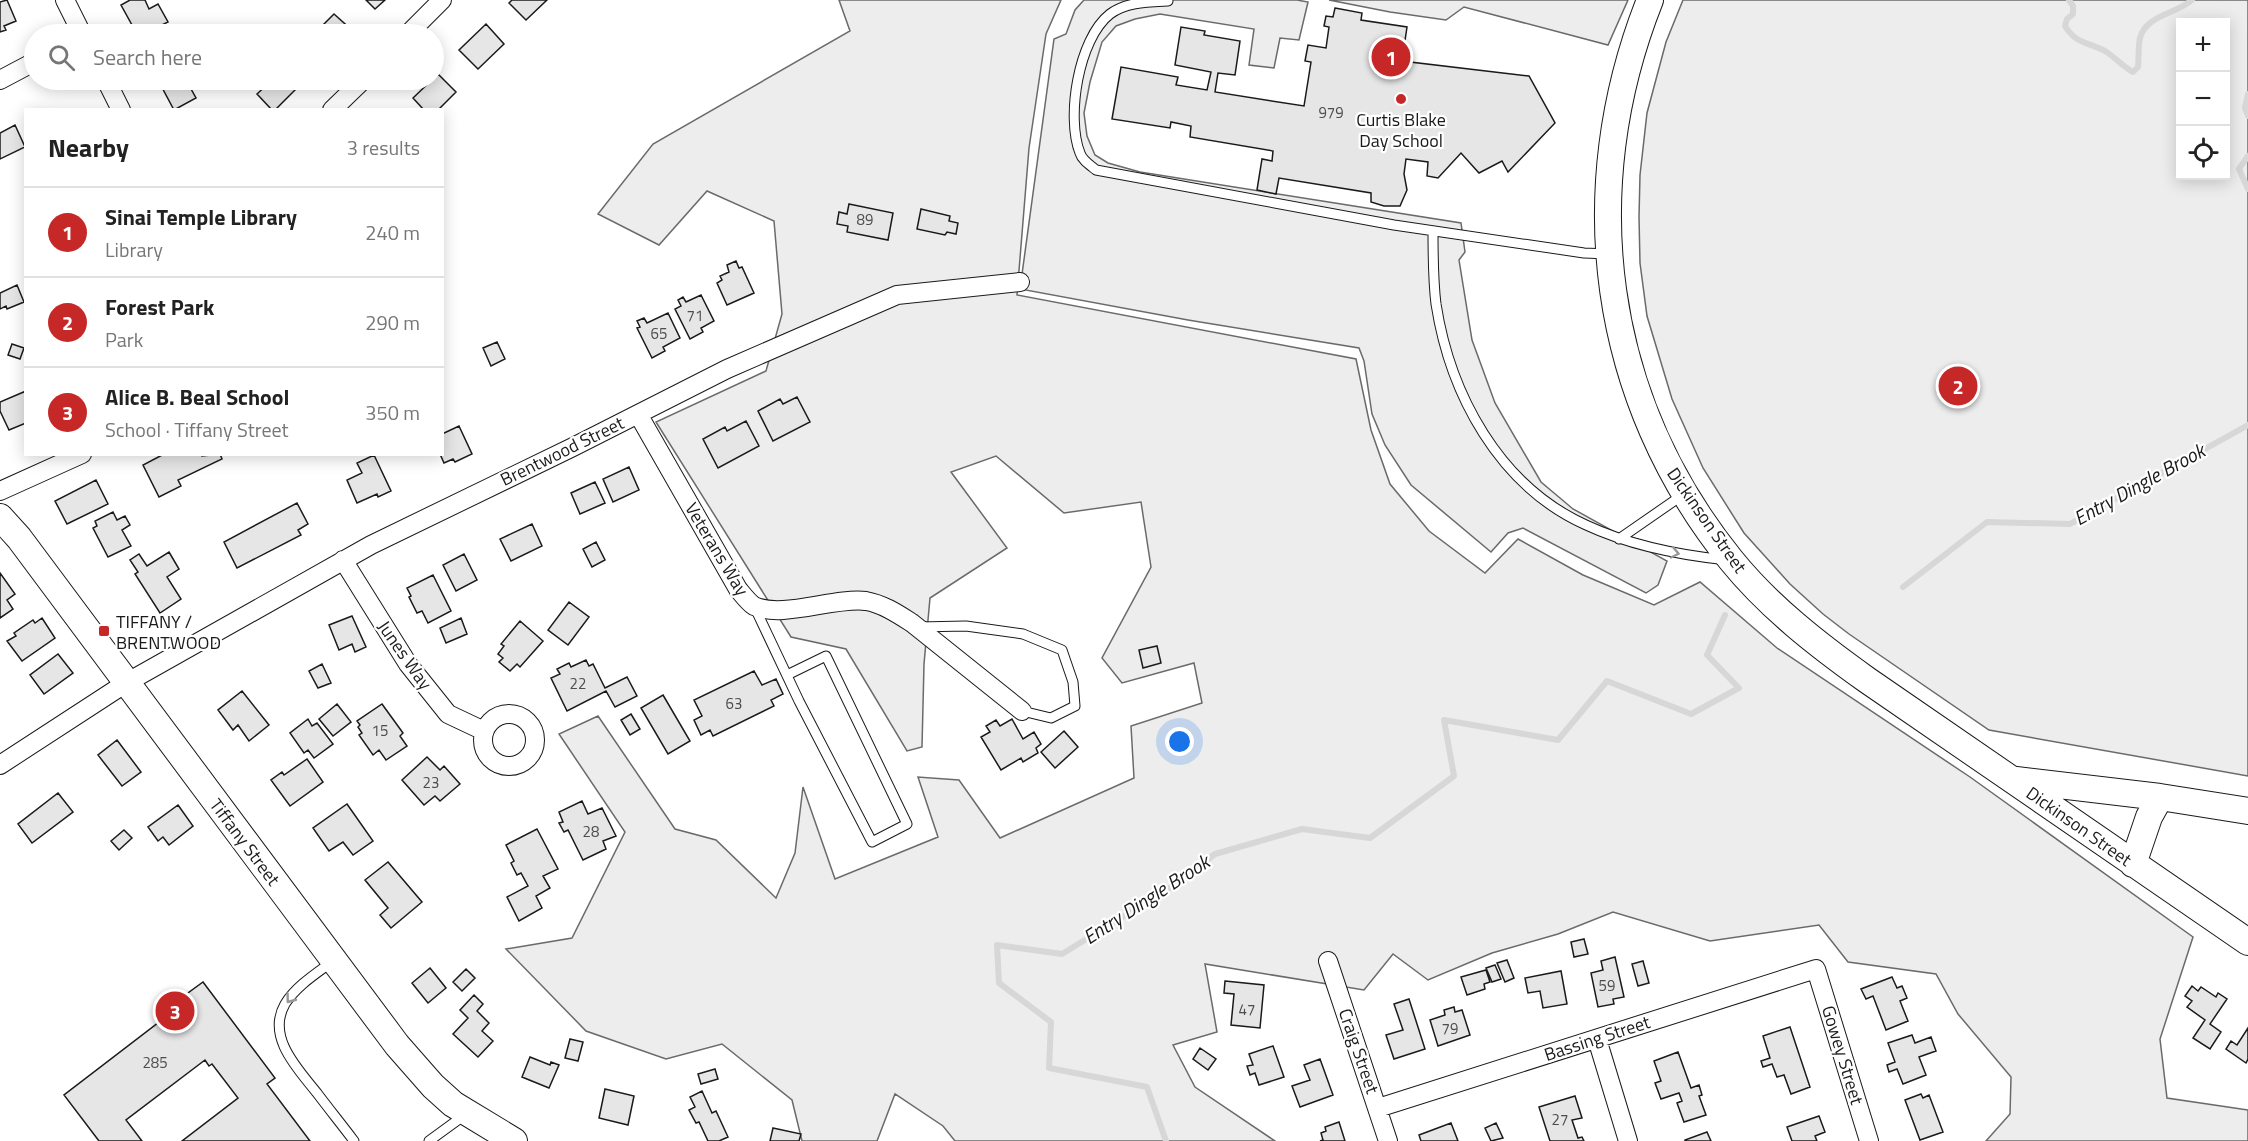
<!DOCTYPE html>
<meta charset="utf-8">
<style>
:root{--surface:#fff;--page:#f6f6f6;--text:#222;--muted:#767676;--line:#e0e0e0;--accent:#c62828}
body{margin:0;font-family:"Titillium Web",sans-serif;background:var(--page);color:var(--text)}
.controls{position:absolute;right:18px;top:18px;display:grid;overflow:hidden;border-radius:0px;box-shadow:0 3px 15px #0003}
.controls button{width:54px;height:54px;display:grid;place-items:center;padding:0;border:0;border-bottom:2px solid var(--line);background:var(--surface);color:var(--text);font:30px sans-serif}
.you{position:absolute;left:1180px;top:742px;width:21px;height:21px;margin:-15px;border:4px solid #fff;border-radius:50%;background:#1a73e8;box-shadow:0 0 0 9px #1a73e833}
.badge{display:grid;place-items:center;width:39px;height:39px;border-radius:50%;background:var(--accent);color:#fff;font-size:20px;font-weight:700}
.pin{position:absolute;translate:-50% -50%;border:3px solid #fff;box-shadow:0 2px 6px #0006}
.list{margin:0;padding:0;list-style:none}
h2{display:flex;justify-content:space-between;align-items:center;height:78px;margin:0;padding:0 24px;font-size:26px}
h2 small{font-size:20px;font-weight:400;color:var(--muted)}
.list li{display:grid;grid-template-columns:39px 1fr auto;gap:18px;align-items:center;box-sizing:border-box;height:90px;padding:0 24px;border-top:2px solid var(--line)}
.list b{display:block;font-size:22px;white-space:nowrap}
.list p{margin:0;font-size:20px;white-space:nowrap;color:var(--muted)}
.list em{font-size:20px;font-style:normal;color:var(--muted)}
.icon{flex:none;width:33px;height:33px;fill:none;stroke:currentColor;stroke-width:2;stroke-linecap:round;stroke-linejoin:round}
.map{position:relative;flex:none;width:2248px;height:1141px;overflow:hidden}
.search{position:absolute;background:var(--surface);box-shadow:0 3px 15px #0003;left:24px;top:24px;width:420px;height:66px;display:flex;align-items:center;gap:15px;box-sizing:border-box;padding:0 21px;border-radius:33px;color:var(--muted);font-size:22px}
.panel{position:absolute;background:var(--surface);box-shadow:0 3px 15px #0003;left:24px;top:108px;width:420px;height:348px;border-radius:0px}
.map>svg:first-child{display:block}
.built{fill:#ededed;stroke:#6a6a6a;stroke-width:1.5;fill-rule:evenodd}
.lines{fill:none;stroke-linecap:round;stroke-linejoin:round}
.stream{stroke:#d7d7d7;stroke-width:6}
.building{fill:#e6e6e6;stroke:#1a1a1a;stroke-width:1.5}
.lane-casing{stroke:#1a1a1a;stroke-width:11}
.street-casing{stroke:#1a1a1a;stroke-width:20}
.secondary-casing{stroke:#1a1a1a;stroke-width:28}
.lane{stroke:#fff;stroke-width:9}
.street{stroke:#fff;stroke-width:18}
.secondary{stroke:#fff;stroke-width:26}
.oneway{stroke:#989898}
.poi-dot{fill:#c62828;stroke:#fff;stroke-width:2}
.labels{text-anchor:middle;dominant-baseline:central;stroke-width:4.5;stroke-linejoin:round;paint-order:stroke}
.number-label{font-size:15px;fill:#4d4d4d}
.poi-label{font-size:18px;fill:#1a1a1a;stroke:#fff}
.street-label{font-size:18px;fill:#1a1a1a;stroke:#fff}
.water-label{font-size:20px;font-style:italic;fill:#1a1a1a;stroke:#fff}
</style>
<div class="map">
<svg width="2248" height="1141" viewBox="0 0 2248 1141">
<rect width="100%" height="100%" fill="#fff"/>
<!-- built -->
<path class="built" d="M839,0H1061L1046,34L1029,148L1017,295L1356,359L1371,430L1390,484L1429,531L1485,573L1518,539L1583,575L1654,605L1700,582L1777,648L1970,777L2193,937L2160,1039L2167,1098L2248,1110V1141H1986L2010,1114L2011,1077L1958,1014L1936,974L1848,962L1819,925L1710,941L1613,912L1558,934L1492,953L1428,980L1393,954L1364,990L1205,964L1217,1032L1173,1045L1195,1087L1275,1141H955L943,1126L895,1094L877,1141H802L792,1100L722,1044L666,1059L586,1031L506,949L572,938L625,832L559,734L598,716L675,829L716,840L776,898L795,853L803,787L835,879L938,837L918,777L959,780L1000,838L1134,778L1131,726L1202,703L1194,663L1122,683L1102,658L1151,567L1141,502L1064,513L996,456L951,472L1007,548L930,598L924,664L922,747L907,751L846,649L791,637L656,422L766,371L782,314L774,221L707,191L659,245L598,214L653,144L850,31Z
M1084,0H1297L1308,2L1299,40L1280,38L1274,68L1249,65L1254,29L1160,14L1135,19L1116,26L1102,42L1090,82L1084,113L1087,136L1095,155L1108,163L1140,172L1461,223L1465,252L1459,260L1472,340L1495,403L1541,482L1573,509L1667,561L1658,585L1646,593L1523,528L1508,533L1491,552L1411,485L1385,445L1372,414L1364,361L1359,348L1188,320L1020,289L1054,39L1066,34L1075,10Z
M1329,0H1628L1608,45L1464,7L1446,20L1390,12Z
M1683,0H2248V776L1989,730L1849,634L1823,614L1790,584L1744,533L1703,468L1672,399L1647,316L1640,263L1639,217L1640,175L1647,113L1666,42ZM2180,22H2226V176H2180Z"/>
<g class="lines">
<!-- stream -->
<path class="stream" d="M2069,0L2073,6V14L2067,19L2065,26C2076,44 2088,42 2105,51C2115,57 2122,66 2133,72L2138,67C2139,58 2138,47 2140,38C2146,15 2176,14 2192,0
M2248,94L2245,108L2248,116
M2248,156L2239,169L2248,189
M1903,587L1987,522L2070,524L2248,425
M1166,1141L1147,1087L1049,1068L1051,1022L999,983L997,945L1062,954L1171,887L1215,854L1302,829L1370,838L1454,776L1444,720L1558,740L1607,681L1691,714L1739,688L1707,655L1725,615"/>
</g>
<!-- building -->
<path class="building" d="M7,0L16,21L4,26L6,30L0,32V2Z
M130,0H145L149,9L158,4L168,22L144,34H137L121,5Z
M366,0H385L375,9Z
M512,0H547L526,20L509,3Z
M1335,8L1362,13L1361,20L1407,27L1402,61L1529,76L1555,123L1508,172L1502,161L1479,173L1461,153L1438,178L1427,176L1428,162L1406,159L1404,174L1407,190L1400,206H1384L1371,202V193L1279,178L1276,194L1257,190L1262,159L1272,161L1273,151L1190,137L1191,126L1171,122L1170,128L1112,119L1121,67L1178,77L1176,85L1207,90L1211,72L1175,65L1181,27L1205,31L1204,35L1240,41L1235,75L1218,73L1215,92L1304,106L1311,62L1305,61L1308,45L1326,48L1329,27L1324,26L1326,16L1333,17Z
M334,14L354,32L351,34H314Z
M486,24L504,44L478,69L459,50Z
M438,74L456,92L438,110H424L413,98Z
M158,80H186L196,98L174,110Z
M272,80H294L299,86L275,110H272L257,94Z
M15,125L25,147L0,159V133Z
M849,204L893,213L888,240L847,232L848,226L837,224L839,212L847,214Z
M921,209L950,216L949,221L958,223L956,234L947,232L945,235L917,229Z
M736,261L739,268L742,267L754,293L727,305L717,283L722,280L720,276L729,272L727,265Z
M17,285L24,302L7,309L6,306L0,309V293Z
M701,295L714,321L701,328L703,332L690,339L675,309L681,306L678,300L683,297L686,302Z
M668,313L680,338L663,347L665,351L652,358L637,328L640,327L637,321L644,318L647,323Z
M497,342L505,359L491,366L483,348Z
M12,344L24,348L20,359L8,355Z
M26,391V423L9,430L0,411V402Z
M797,397L810,422L773,441L758,411L780,399L783,404Z
M746,421L759,446L718,468L703,439L725,427L727,431Z
M459,426L472,454L455,462L453,459L444,463L440,454H442V434Z
M164,454H202V456L220,454L222,459L178,480L181,486L159,497L143,465Z
M374,455L391,491L378,497L377,494L357,503L347,480L362,473L357,463Z
M629,467L639,490L613,502L603,479Z
M96,480L108,504L67,524L55,501Z
M595,482L605,503L580,514L571,493Z
M297,503L308,524L298,530L301,535L237,568L224,542Z
M113,512L117,520L125,516L130,525L122,530L131,546L108,557L93,528L97,526L95,521Z
M532,524L542,546L511,561L500,539Z
M596,542L605,560L592,567L583,549Z
M169,552L179,569L167,577L181,599L160,613L135,574L138,572L130,560L139,554L147,566Z
M464,554L477,580L456,591L443,565Z
M0,573L15,594L7,600L13,609L0,618Z
M433,575L451,611L428,623L422,611L417,613L409,597L411,596L407,588Z
M569,602L589,617L568,645L548,630Z
M352,616L366,647L355,652L352,644L339,650L329,625Z
M42,618L55,638L22,661L7,641L16,636L14,633L33,620L35,623Z
M461,618L467,634L446,643L440,628Z
M520,621L543,641L520,667L517,664L510,671L499,662L503,658L498,654L504,646L501,644Z
M1157,646L1161,663L1143,668L1139,650Z
M58,654L73,673L44,694L30,675Z
M586,660L589,666L593,664L605,688L627,677L637,696L615,707L606,691L567,711L551,678L560,674L557,669L569,663L571,667Z
M322,664L331,683L318,688L309,671Z
M754,671L762,685L776,679L783,694L771,700L774,706L713,736L710,730L701,735L694,720L702,716L694,700Z
M242,691L269,725L249,741L238,725L233,730L218,710Z
M663,695L690,741L668,754L641,708Z
M337,704L351,722L333,736L319,719Z
M382,704L403,733L400,736L407,746L386,760L379,750L373,755L359,735L362,733L358,727L360,725L357,721Z
M631,714L640,729L630,735L621,720Z
M308,719L312,726L317,723L333,744L314,758L308,750L304,753L290,733Z
M1012,719L1023,739L1034,732L1041,744L1036,748L1038,753L1023,762L1021,758L1001,770L981,737L990,732L986,726L996,720L1000,726Z
M1064,731L1078,747L1055,768L1041,752Z
M117,740L141,772L122,786L98,755Z
M427,757L440,770L444,766L460,784L440,801L435,796L424,805L402,780Z
M307,759L323,782L290,806L271,780L282,772L284,775Z
M58,793L73,812L32,843L18,824Z
M582,801L588,814L602,808L616,836L603,841L606,849L583,860L568,830L564,832L559,823L563,822L559,812Z
M347,804L373,841L353,855L343,842L329,851L313,828Z
M178,805L193,826L169,845L163,837L158,841L148,827Z
M537,829L558,869L543,876L550,888L536,896L542,908L519,921L507,897L528,886L521,873L517,875L511,863L514,861L506,845Z
M124,830L132,838L119,850L111,841Z
M388,862L422,902L391,928L380,915L388,908L365,880Z
M1584,939L1588,954L1574,957L1571,942Z
M1615,957L1624,997L1613,999L1614,1004L1598,1007L1591,973L1603,970L1601,961Z
M1507,960L1514,978L1505,982L1497,963Z
M1643,961L1649,983L1638,986L1632,964Z
M1495,965L1501,979L1492,982L1486,968Z
M430,968L446,988L428,1003L412,983Z
M466,969L475,978L462,991L453,982Z
M1486,970L1490,982L1484,984L1485,989L1467,995L1461,977Z
M1561,971L1567,1004L1543,1008L1540,991L1528,993L1525,978Z
M1892,977L1897,988L1902,986L1907,998L1900,1001L1908,1021L1886,1030L1873,996L1866,999L1861,989Z
M1225,981L1264,985L1260,1028L1231,1025L1234,994L1224,993Z
M203,982L275,1078L267,1084L310,1141H182L238,1098L212,1064L209,1066L205,1060L126,1120L142,1141H99L64,1095L180,1006L177,1001Z
M2192,986L2198,991L2201,987L2216,997L2218,993L2227,999L2210,1024L2221,1032L2210,1049L2193,1038L2205,1020L2187,1007L2192,1001L2185,996Z
M474,995L483,1004L477,1011L489,1023L482,1031L493,1041L478,1057L453,1034L468,1018L460,1010Z
M1409,999L1425,1049L1394,1059L1386,1035L1403,1030L1394,1004Z
M1454,1007L1455,1012L1462,1010L1470,1035L1438,1046L1430,1020L1445,1015L1444,1010Z
M1790,1027L1810,1087L1791,1094L1784,1075L1777,1077L1772,1064L1763,1067L1761,1061L1770,1058L1763,1036Z
M2248,1028V1059L2246,1063L2226,1049L2231,1041L2237,1045Z
M1912,1035L1915,1043L1931,1037L1936,1051L1919,1057L1926,1075L1903,1084L1897,1069L1889,1072L1887,1065L1895,1062L1888,1043Z
M570,1039L583,1042L578,1061L565,1058Z
M1273,1046L1284,1077L1259,1085L1255,1073L1250,1075L1247,1066L1253,1065L1249,1054Z
M1200,1048L1216,1059L1208,1070L1193,1059Z
M1678,1052L1691,1088L1699,1085L1702,1095L1699,1096L1706,1115L1684,1122L1677,1103L1682,1101L1679,1093L1661,1099L1655,1083L1661,1081L1654,1061Z
M530,1057L550,1065L551,1062L559,1065L549,1088L522,1077Z
M1320,1059L1333,1095L1300,1107L1292,1086L1310,1080L1304,1065Z
M715,1069L718,1079L701,1084L698,1074Z
M605,1089L634,1096L628,1125L599,1118Z
M702,1091L712,1113L716,1111L728,1137L719,1141H708L699,1122L696,1123L689,1110L695,1107L690,1097Z
M1921,1094L1923,1098L1929,1095L1943,1132L1920,1140L1905,1100Z
M1575,1096L1582,1118L1572,1120L1578,1138L1582,1137L1584,1141H1550L1539,1107Z
M1819,1116L1825,1132L1815,1136L1817,1141H1792L1787,1127Z
M1339,1122L1345,1141H1320L1323,1140L1321,1133L1326,1131L1325,1127Z
M1451,1123L1458,1141H1421L1419,1135Z
M1496,1123L1503,1138L1491,1141L1485,1128Z
M773,1128L801,1134L799,1141H770Z
M1707,1132L1711,1141H1685V1140Z"/>
<g class="lines">
<defs>
<path id="lane" d="M1168,1C1148,2 1126,2 1110,14C1078,39 1066,118 1080,153C1082,160 1090,165 1096,170L1394,225L1584,253L1609,254
M1433,231C1433,255 1433,280 1436,304C1450,394 1499,486 1586,525C1631,546 1678,555 1727,560
M1619,539L1684,494
M755,608L799,701L872,842L907,824L826,656L787,675
M918,627L966,626L1023,634L1062,650L1073,682L1075,706L1051,718L1022,711
M333,961C317,973 296,986 285,1004C266,1037 298,1069 317,1093C329,1109 342,1125 354,1141
M429,1141L466,1114"/>
<path id="street" d="M65,0L82,34
M408,34L442,0
M0,80L34,62
M106,80L121,110
M332,110L363,80
M638,414L738,589C743,595 748,602 754,606C782,619 834,597 866,601C883,604 898,614 912,623L1022,711
M0,491L82,454
M343,560L408,664L448,714L484,731
M483 740a26 26 0 1 1 52 0a26 26 0 1 1-52 0Z
M0,765L126,683L371,545L573,447L727,369L897,295L1020,282
M1328,961L1388,1141
M1597,1039L1628,1141
M1378,1108L1816,969L1869,1141"/>
<path id="secondary" d="M1650,0C1574,191 1601,399 1731,560C1769,607 1818,645 1867,680L2248,942
M0,517L19,538L397,1045L433,1086L453,1104L514,1141
M2016,780L2160,797L2248,811
M2133,864L2149,817L2160,797"/>
</defs>
<!-- lane casing -->
<use href="#lane" class="lane-casing"/>
<!-- street casing -->
<use href="#street" class="street-casing"/>
<!-- secondary casing -->
<use href="#secondary" class="secondary-casing"/>
<!-- lane -->
<use href="#lane" class="lane"/>
<!-- street -->
<use href="#street" class="street"/>
<!-- secondary -->
<use href="#secondary" class="secondary"/>
</g>
<!-- one-way arrows -->
<defs><path id="oneway-chevron" d="M-2-3.5L2.5 0L-2 3.5" fill="none" stroke-width="1.6" stroke-linecap="round" stroke-linejoin="round" transform="scale(1.5)"/></defs>
<g class="oneway">
<use href="#oneway-chevron" transform="translate(1675 553) rotate(12)"/>
<use href="#oneway-chevron" transform="translate(290 999) rotate(127)"/>
</g>
<!-- markers -->
<g class="poi-dot">
<circle cx="1401" cy="99" r="6"/>
<rect x="98" y="625" width="12" height="12" rx="3"/>
</g>
<g class="labels">
<!-- number labels -->
<g class="number-label">
<text x="1331" y="112">979</text>
<text x="865" y="219">89</text>
<text x="695" y="315">71</text>
<text x="659" y="333">65</text>
<text x="578" y="683">22</text>
<text x="734" y="703">63</text>
<text x="380" y="730">15</text>
<text x="431" y="782">23</text>
<text x="591" y="831">28</text>
<text x="1607" y="985">59</text>
<text x="1247" y="1009">47</text>
<text x="1450" y="1028">79</text>
<text x="155" y="1062">285</text>
<text x="1560" y="1119">27</text>
</g>
<!-- poi labels -->
<g class="poi-label">
<text x="1401" y="119">Curtis Blake<tspan x="1401" dy="21">Day School</tspan></text>
<text x="116" y="621" text-anchor="start">TIFFANY /<tspan x="116" dy="21">BRENTWOOD</tspan></text>
</g>
<!-- street labels -->
<g class="street-label">
<text transform="translate(562 451) rotate(-26)">Brentwood Street</text>
<text transform="translate(1707 520) rotate(55)">Dickinson Street</text>
<text transform="translate(717 549) rotate(59)">Veterans Way</text>
<text transform="translate(405 655) rotate(55)">Junes Way</text>
<text transform="translate(2079 826) rotate(35)">Dickinson Street</text>
<text transform="translate(245 842) rotate(53)">Tiffany Street</text>
<text transform="translate(1597 1038) rotate(-18)">Bassing Street</text>
<text transform="translate(1359 1051) rotate(71)">Craig Street</text>
<text transform="translate(1843 1055) rotate(73)">Gowey Street</text>
</g>
<!-- water labels -->
<g class="water-label">
<text transform="translate(2139 484) rotate(-29)">Entry Dingle Brook</text>
<text transform="translate(1146 899) rotate(-33)">Entry Dingle Brook</text>
</g>
</g>
</svg>
<div class="controls">
<button>+</button>
<button>−</button>
<button><svg class="icon" aria-label="locate" viewBox="0 0 24 24"><circle cx="12" cy="12" r="6"/><path d="M12 2v4M12 18v4M2 12h4M18 12h4"/></svg></button>
</div>
<div class="you"></div>
<div class="pin badge" style="left:1391px;top:57px">1</div>
<div class="pin badge" style="left:1958px;top:386px">2</div>
<div class="pin badge" style="left:175px;top:1011px">3</div>
<div class="search"><svg class="icon" aria-label="search" viewBox="0 0 24 24"><circle cx="10" cy="10" r="6"/><path d="M15 15l6 6"/></svg>Search here</div>
<section class="panel">
<h2>Nearby<small>3 results</small></h2>
<ul class="list">
<li><span class="badge">1</span><div><b>Sinai Temple Library</b><p>Library</p></div><em>240 m</em></li>
<li><span class="badge">2</span><div><b>Forest Park</b><p>Park</p></div><em>290 m</em></li>
<li><span class="badge">3</span><div><b>Alice B. Beal School</b><p>School · Tiffany Street</p></div><em>350 m</em></li>
</ul>
</section>
</div>
